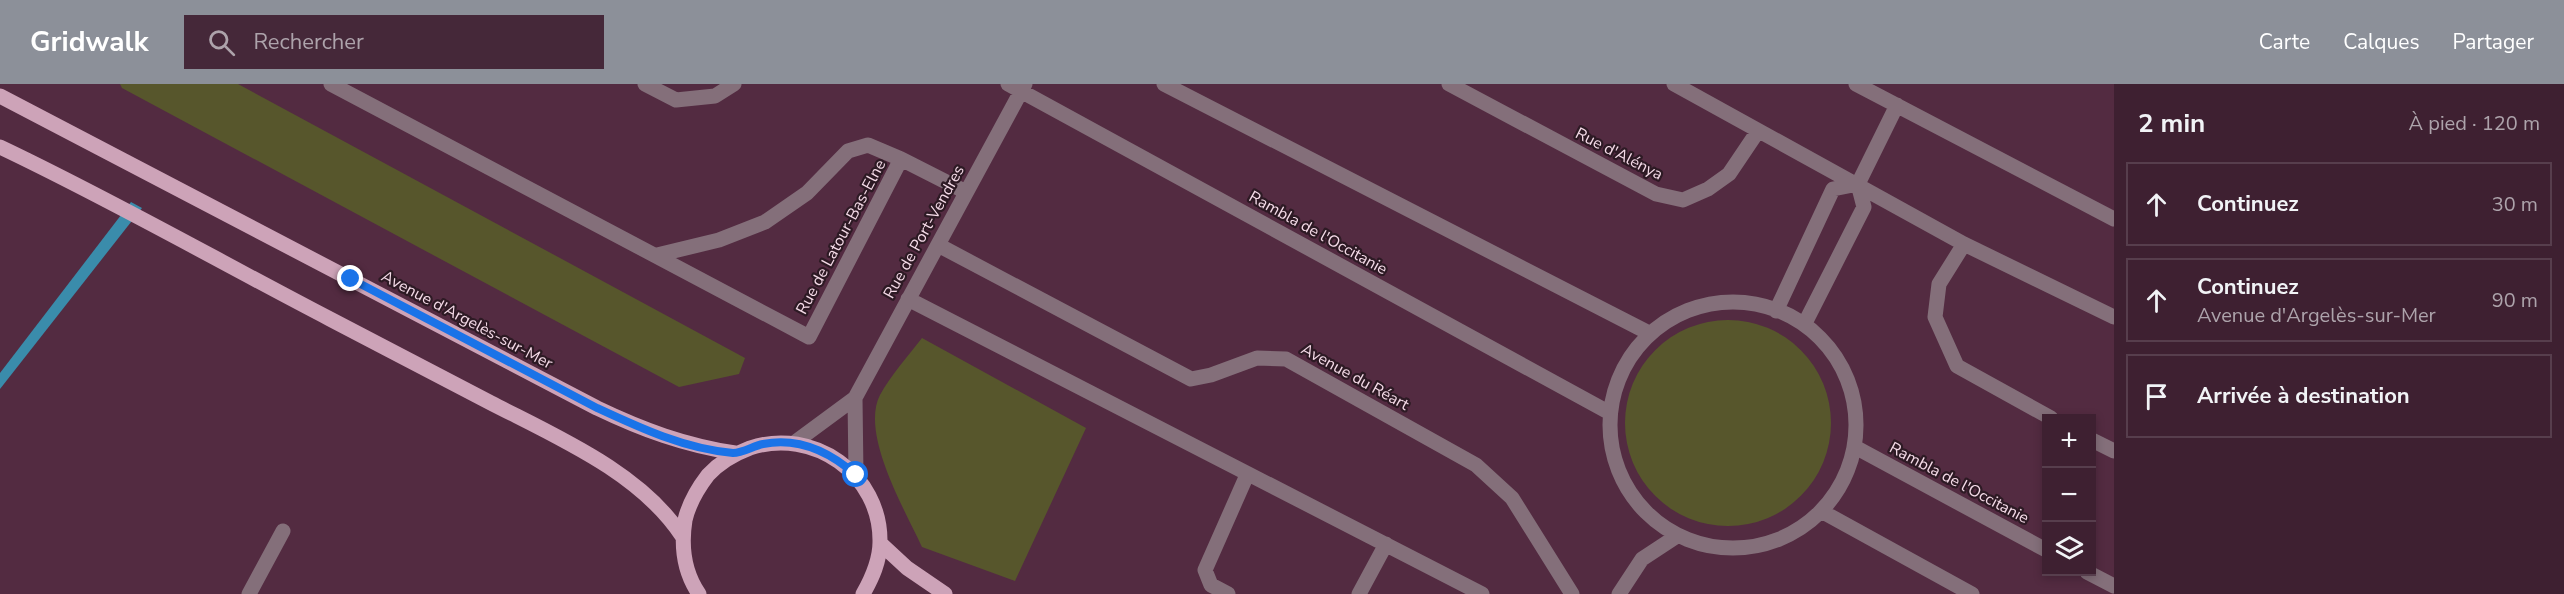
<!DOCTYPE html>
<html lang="fr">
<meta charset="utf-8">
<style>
:root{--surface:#3e2031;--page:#452839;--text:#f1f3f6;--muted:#ada3ab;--line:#573e4d;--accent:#8c9099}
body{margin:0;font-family:"Nunito Sans",sans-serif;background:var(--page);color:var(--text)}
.controls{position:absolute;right:18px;bottom:18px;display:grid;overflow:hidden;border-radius:0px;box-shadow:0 3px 9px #0003}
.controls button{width:54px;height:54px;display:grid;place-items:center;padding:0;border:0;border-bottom:2px solid var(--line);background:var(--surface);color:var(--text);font:30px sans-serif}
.stop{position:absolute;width:18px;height:18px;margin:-14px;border:4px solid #1a73e8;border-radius:50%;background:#fff}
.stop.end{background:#1a73e8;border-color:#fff;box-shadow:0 2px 6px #0008}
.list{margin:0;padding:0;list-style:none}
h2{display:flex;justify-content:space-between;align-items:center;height:78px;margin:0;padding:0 24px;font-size:26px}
h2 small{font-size:20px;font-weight:400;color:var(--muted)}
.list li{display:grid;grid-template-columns:39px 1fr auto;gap:18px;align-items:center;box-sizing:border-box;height:84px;margin:0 12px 12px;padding:0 12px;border:2px solid var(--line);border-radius:0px}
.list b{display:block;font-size:22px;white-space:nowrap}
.list p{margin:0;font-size:20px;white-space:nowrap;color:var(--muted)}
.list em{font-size:20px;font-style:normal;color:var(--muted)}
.icon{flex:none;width:33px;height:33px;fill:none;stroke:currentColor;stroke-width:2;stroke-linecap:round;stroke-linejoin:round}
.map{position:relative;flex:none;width:2114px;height:510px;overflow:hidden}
header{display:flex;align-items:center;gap:36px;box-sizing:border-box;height:84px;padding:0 30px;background:var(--accent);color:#fff}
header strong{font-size:28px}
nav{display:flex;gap:33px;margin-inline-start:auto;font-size:21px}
.search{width:420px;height:54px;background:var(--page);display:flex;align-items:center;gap:15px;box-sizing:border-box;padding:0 21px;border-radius:0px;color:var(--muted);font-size:22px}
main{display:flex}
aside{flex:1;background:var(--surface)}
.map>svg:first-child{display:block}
.green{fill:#57562c}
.water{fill:#3a8cab}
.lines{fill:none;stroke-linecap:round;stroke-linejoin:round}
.minor{stroke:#846f7a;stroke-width:15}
.major{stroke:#cda3b8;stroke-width:15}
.route{stroke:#1a73e8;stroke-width:8}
.labels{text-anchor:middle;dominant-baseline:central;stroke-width:4.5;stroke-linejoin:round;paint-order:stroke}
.street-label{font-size:16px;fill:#f5dbe8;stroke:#2d1a24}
</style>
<header>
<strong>Gridwalk</strong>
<div class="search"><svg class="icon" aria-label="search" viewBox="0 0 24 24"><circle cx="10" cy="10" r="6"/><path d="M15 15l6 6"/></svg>Rechercher</div>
<nav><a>Carte</a><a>Calques</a><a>Partager</a></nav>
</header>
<main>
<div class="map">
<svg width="2114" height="510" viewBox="0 0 2114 510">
<rect width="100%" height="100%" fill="#532b41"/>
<!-- green -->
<path class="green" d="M120,0H238L745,274L739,290L679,303L122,4Z
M1625 339a103 103 0 1 1 206 0a103 103 0 1 1-206 0Z
M922,254L1086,344L1015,497L922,463C905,426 860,350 880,311C891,291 908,272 922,254Z"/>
<!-- water -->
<path class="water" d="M131,118L142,124L0,305V289Z"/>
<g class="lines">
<!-- minor -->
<path class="minor" d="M331,0L809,253L901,75L966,108
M645,0L676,16L715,12L734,0
M1008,0L1610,329
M1164,0L1647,248
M1449,0L1656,110L1683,116L1708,105L1729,90L1758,47
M1674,0L1964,160L2114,233
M1856,0L2114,135
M1964,160L1939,200L1935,233L1957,282L2051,334
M938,161L1191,295L1211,291L1257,274L1286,275L1476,381L1512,414L1572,510
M657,171L719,156L765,138L807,109L848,67L868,61L901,75
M908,215L1482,510
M1610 341a123 123 0 1 1 246 0a123 123 0 1 1-246 0Z
M1776,227L1833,105L1858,100
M1805,239L1864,123L1858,100L1897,21
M855,314L856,391
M2092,356L2114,367
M794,359L855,314L1025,0
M1855,363L2046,466
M1821,427L1972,510
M2087,488L2114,502
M249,510L283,447
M1228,510L1211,501L1205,486L1247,391
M1359,510L1386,460
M1619,510L1642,475L1677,452"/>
<!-- major -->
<path class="major" d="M0,12L597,324C643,346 684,361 735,369
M0,63C112,116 220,178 330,235C384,263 437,291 491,319C557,353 641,389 682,452
M880,459L907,484L945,510
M699,510C684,488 681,461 685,436C689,419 698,404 708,391C720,378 734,370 750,364C813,343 881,390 880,458C880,477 872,494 863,510"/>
</g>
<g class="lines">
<!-- route -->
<path class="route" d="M351,195L597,324C640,344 685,365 733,369C743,369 753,362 763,360C799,353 830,368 856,391"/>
</g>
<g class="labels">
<!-- street labels -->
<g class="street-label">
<text transform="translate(1619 70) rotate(27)">Rue d'Alénya</text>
<text transform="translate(924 148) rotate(-61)">Rue de Port-Vendres</text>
<text transform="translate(1318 149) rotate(29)">Rambla de l'Occitanie</text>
<text transform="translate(841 153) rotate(-62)">Rue de Latour-Bas-Elne</text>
<text transform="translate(467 236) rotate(28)">Avenue d'Argelès-sur-Mer</text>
<text transform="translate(1355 293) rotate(29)">Avenue du Réart</text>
<text transform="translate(1959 399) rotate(28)">Rambla de l'Occitanie</text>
</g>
</g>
</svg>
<div class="controls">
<button>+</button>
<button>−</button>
<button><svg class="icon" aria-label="layers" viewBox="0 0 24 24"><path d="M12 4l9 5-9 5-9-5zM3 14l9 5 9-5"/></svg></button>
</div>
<div class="stop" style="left:856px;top:391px"></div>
<div class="stop end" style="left:351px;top:195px"></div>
</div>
<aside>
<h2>2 min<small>À pied · 120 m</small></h2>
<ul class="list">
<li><svg class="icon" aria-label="ahead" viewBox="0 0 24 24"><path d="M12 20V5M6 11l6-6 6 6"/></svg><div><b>Continuez</b></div><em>30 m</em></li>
<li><svg class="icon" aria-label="ahead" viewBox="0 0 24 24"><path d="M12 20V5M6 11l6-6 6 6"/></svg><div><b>Continuez</b><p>Avenue d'Argelès-sur-Mer</p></div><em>90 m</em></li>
<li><svg class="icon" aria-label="arrive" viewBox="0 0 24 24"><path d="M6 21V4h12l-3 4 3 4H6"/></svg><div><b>Arrivée à destination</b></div></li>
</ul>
</aside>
</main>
